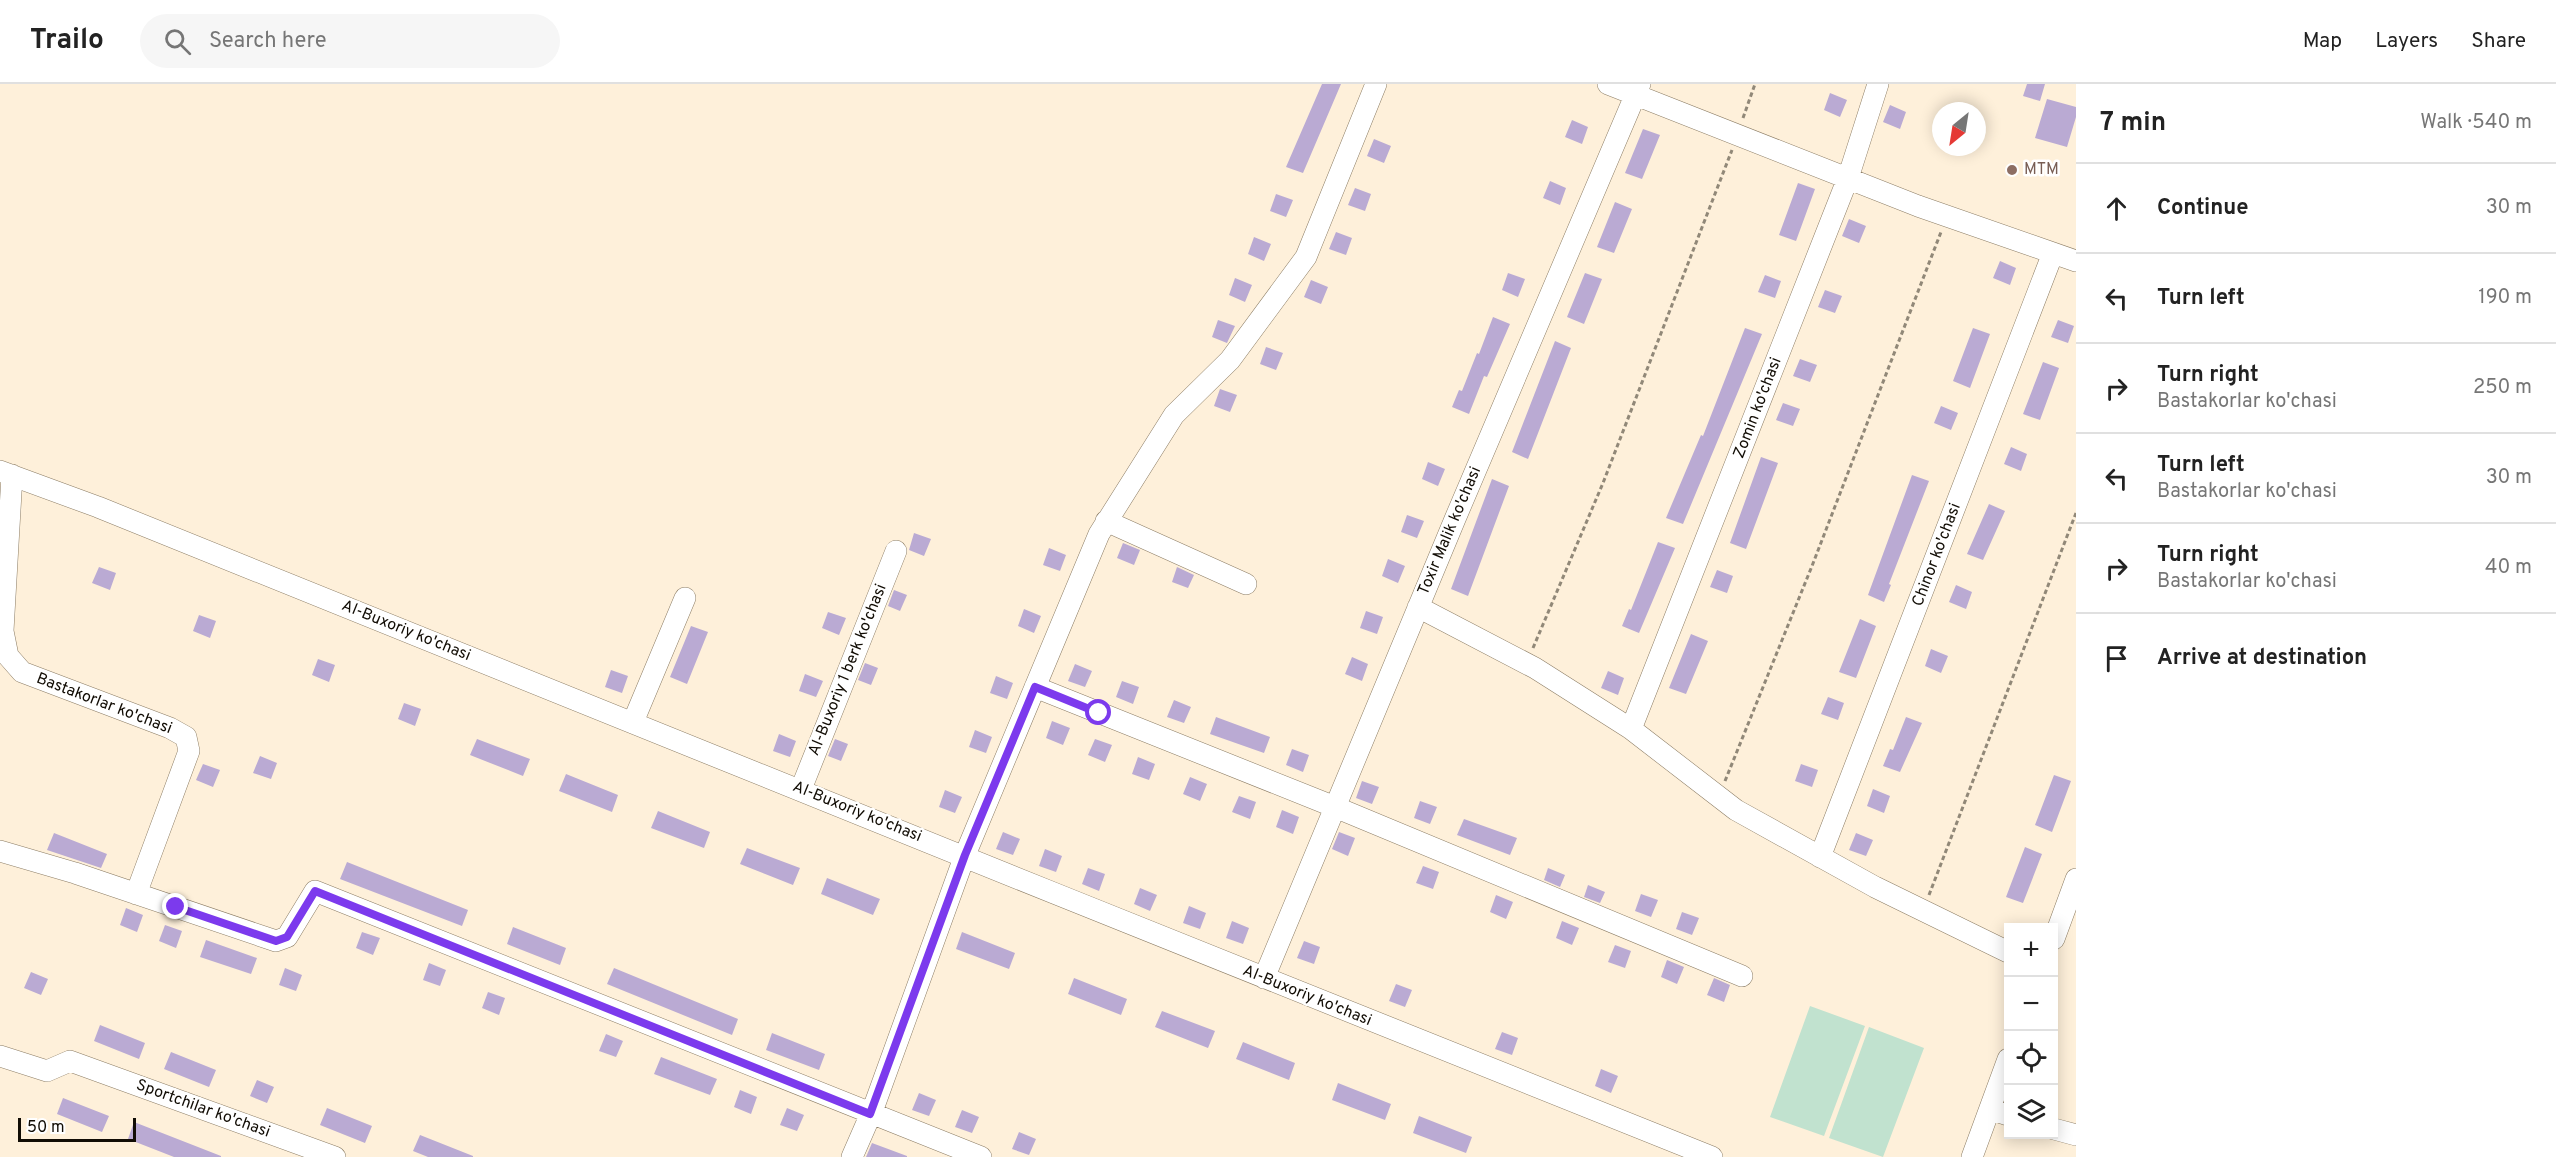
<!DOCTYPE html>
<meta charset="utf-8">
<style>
:root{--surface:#fff;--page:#f6f6f6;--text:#222;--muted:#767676;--line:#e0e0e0}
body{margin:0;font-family:Overpass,sans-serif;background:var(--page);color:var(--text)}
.controls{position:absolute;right:18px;bottom:18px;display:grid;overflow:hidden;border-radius:0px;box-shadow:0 3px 15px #0003}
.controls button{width:54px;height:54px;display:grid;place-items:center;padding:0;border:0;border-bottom:2px solid var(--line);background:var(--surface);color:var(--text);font:30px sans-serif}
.compass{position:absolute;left:1932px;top:18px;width:54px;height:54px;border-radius:50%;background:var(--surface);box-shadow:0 3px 15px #0003;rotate:210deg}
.scale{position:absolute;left:18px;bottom:15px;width:118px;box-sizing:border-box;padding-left:6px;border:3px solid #110c04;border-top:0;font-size:16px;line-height:21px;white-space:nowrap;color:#110c04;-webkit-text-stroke:4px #fff;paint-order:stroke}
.stop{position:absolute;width:18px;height:18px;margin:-14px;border:4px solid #7c3aed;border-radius:50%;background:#fff}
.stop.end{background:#7c3aed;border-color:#fff;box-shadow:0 2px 6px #0008}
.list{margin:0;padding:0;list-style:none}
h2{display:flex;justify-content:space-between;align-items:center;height:78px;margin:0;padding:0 24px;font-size:26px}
h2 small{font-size:20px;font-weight:400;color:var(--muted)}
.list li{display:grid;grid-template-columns:39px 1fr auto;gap:18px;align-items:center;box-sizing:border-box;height:90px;padding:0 24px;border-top:2px solid var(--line)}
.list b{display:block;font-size:22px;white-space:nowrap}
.list p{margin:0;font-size:20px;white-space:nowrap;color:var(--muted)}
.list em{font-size:20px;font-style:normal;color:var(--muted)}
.icon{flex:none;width:33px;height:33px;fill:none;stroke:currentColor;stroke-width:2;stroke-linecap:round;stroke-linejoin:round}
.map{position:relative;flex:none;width:2076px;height:1073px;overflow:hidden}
header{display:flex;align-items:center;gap:36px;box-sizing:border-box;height:84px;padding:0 30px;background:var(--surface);border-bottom:2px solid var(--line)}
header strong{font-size:28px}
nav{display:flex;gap:33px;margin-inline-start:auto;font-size:21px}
.search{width:420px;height:54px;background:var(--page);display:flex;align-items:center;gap:15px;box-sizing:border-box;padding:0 21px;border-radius:33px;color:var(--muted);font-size:22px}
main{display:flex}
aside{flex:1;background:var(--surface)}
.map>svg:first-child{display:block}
.green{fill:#c1e2cf}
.building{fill:#baaad3}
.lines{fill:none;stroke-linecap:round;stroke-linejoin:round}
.minor-casing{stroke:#8c7d65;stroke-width:22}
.path{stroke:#918878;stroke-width:3;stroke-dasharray:4.5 3;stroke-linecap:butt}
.minor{stroke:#fff;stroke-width:21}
.route{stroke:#7c3aed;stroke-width:8}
.education-dot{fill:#8d6e63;stroke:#fff;stroke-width:2}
.labels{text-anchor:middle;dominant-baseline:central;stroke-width:5;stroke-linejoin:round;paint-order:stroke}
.education-label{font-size:16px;fill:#785e54;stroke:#fff;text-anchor:start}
.street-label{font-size:16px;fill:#110c04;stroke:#fff}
</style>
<header>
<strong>Trailo</strong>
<div class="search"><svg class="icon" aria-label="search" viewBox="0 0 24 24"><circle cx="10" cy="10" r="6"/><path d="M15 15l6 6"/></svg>Search here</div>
<nav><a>Map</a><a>Layers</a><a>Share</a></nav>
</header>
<main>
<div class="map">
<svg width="2076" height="1073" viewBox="0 0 2076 1073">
<rect width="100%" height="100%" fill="#fef0da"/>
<!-- green -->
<path class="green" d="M1810,922L1865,942L1824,1052L1770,1033Z
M1869,943L1924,964L1883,1073L1829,1054Z"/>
<!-- building -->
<path class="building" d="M1322,0H1341L1303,89L1286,83Z
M2027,0H2045L2040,17L2023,12Z
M1830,9L1847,16L1840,33L1824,26Z
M2047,15L2076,23V33L2067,63L2035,54Z
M1890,21L1906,28L1900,45L1883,38Z
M1572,36L1588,43L1582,60L1565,53Z
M1643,45L1660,51L1642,95L1625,89Z
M1374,55L1391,62L1384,79L1367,72Z
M1550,97L1566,104L1560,121L1543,114Z
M1798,99L1815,105L1796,157L1779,151Z
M1355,104L1371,110L1365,127L1348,121Z
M1276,110L1293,116L1286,133L1270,127Z
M1615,118L1632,125L1614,169L1597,163Z
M1849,135L1866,142L1859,159L1842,152Z
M1336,148L1352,154L1346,171L1329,165Z
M1254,153L1271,160L1264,177L1248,170Z
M2000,177L2016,184L2010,201L1993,194Z
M1508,189L1525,195L1518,213L1502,206Z
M1585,189L1602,195L1584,240L1567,233Z
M1765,191L1781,197L1775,214L1758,208Z
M1235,194L1252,201L1245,218L1229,211Z
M1311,196L1328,203L1321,220L1304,213Z
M1825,206L1842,212L1835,229L1818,223Z
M1493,233L1510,240L1487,293L1484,292L1469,330L1452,323L1459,306L1462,307L1477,269L1479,270Z
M1218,236L1235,242L1227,259L1212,253Z
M2058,236L2074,242L2068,259L2051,253Z
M1745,244L1762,250L1683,440L1666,434L1701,351L1703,352Z
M1973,244L1990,250L1970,304L1953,297Z
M1555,257L1571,264L1528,375L1512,368Z
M1266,263L1283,269L1276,286L1260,280Z
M1800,275L1817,281L1810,298L1793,292Z
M2043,278L2059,284L2040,336L2023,330Z
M1220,305L1237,311L1230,328L1214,322Z
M1783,319L1800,325L1793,342L1776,336Z
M1941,322L1958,329L1951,346L1934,339Z
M2011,363L2027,370L2021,387L2004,380Z
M1761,373L1778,379L1746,465L1730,459Z
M1428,378L1445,385L1438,402L1422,395Z
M1912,391L1929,397L1889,500L1891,501L1884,518L1868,511Z
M1492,395L1509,402L1468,512L1451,505Z
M1989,420L2005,427L1983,476L1967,470Z
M1407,431L1424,437L1417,454L1401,448Z
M914,449L931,455L924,472L909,466Z
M1658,458L1675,464L1639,549L1622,542L1629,525L1631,526Z
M1123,459L1140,466L1134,481L1117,474Z
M1049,464L1066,471L1060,487L1043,481Z
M1388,475L1405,482L1398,499L1382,492Z
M99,483L116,489L110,506L92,499Z
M1177,483L1194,491L1188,504L1172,498Z
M1717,486L1733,492L1727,509L1710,503Z
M1956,501L1972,508L1966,525L1949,518Z
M894,506L907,511L900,527L888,522Z
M1024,525L1041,532L1034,549L1018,542Z
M1366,527L1383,533L1377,550L1360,544Z
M828,528L846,534L839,551L822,544Z
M199,531L216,537L210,554L193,547Z
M1860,535L1876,542L1856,594L1839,588Z
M691,542L708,548L687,600L670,593Z
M1691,550L1708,557L1686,610L1669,604Z
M1931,565L1948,572L1941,589L1925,582Z
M1352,573L1368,580L1362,597L1345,590Z
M318,575L335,581L329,598L312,591Z
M865,579L878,584L871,601L858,596Z
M1075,580L1092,587L1085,603L1068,597Z
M611,586L628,592L622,609L605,603Z
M1608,587L1624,594L1618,611L1601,604Z
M805,590L823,597L816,613L799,607Z
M996,592L1013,599L1007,615L990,609Z
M1122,597L1139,603L1133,620L1116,613Z
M1828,613L1844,619L1838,636L1821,630Z
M1174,616L1191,623L1184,639L1167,633Z
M404,619L421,625L415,642L398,635Z
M1216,633L1270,653L1264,669L1210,650Z
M1906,633L1922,639L1900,688L1883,682L1890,665L1893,666Z
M1052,637L1070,644L1063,661L1046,654Z
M975,646L992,653L986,669L969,663Z
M779,650L796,657L790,673L773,667Z
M477,655L530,675L523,692L470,671Z
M835,655L848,660L841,677L828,672Z
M1095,655L1112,661L1105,678L1088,671Z
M1292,665L1309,671L1303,688L1286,681Z
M260,672L277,679L271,695L253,689Z
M1138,673L1155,680L1149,696L1132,690Z
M203,680L220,686L213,703L196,696Z
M1801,680L1818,686L1812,703L1795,697Z
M566,690L618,711L612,728L559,707Z
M2054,691L2071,697L2052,748L2035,741Z
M1190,693L1207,700L1200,717L1183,710Z
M1362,697L1379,703L1372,720L1356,714Z
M1873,705L1890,712L1884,729L1867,722Z
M945,706L962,713L955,729L939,723Z
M1239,712L1256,718L1250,735L1232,728Z
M1420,717L1437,723L1430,740L1414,734Z
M1282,726L1299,733L1293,750L1276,743Z
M658,727L710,748L704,764L651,744Z
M1464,735L1517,754L1510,771L1457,751Z
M1003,748L1020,755L1013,771L996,765Z
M1339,748L1355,754L1348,772L1332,765Z
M54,749L107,770L101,784L47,766Z
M1856,749L1873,756L1866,772L1849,766Z
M2025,763L2042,770L2023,819L2006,813Z
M747,764L800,784L793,801L740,780Z
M1045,765L1062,772L1056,788L1039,782Z
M347,778L468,826L462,842L340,795Z
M1423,782L1439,788L1433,805L1416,799Z
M1088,784L1105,790L1099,807L1082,800Z
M1548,784L1565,791L1560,803L1544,796Z
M827,794L880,815L873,831L821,810Z
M1588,801L1605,808L1600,819L1584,813Z
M1140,804L1157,811L1150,827L1134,820Z
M1641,810L1658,816L1651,833L1635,827Z
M1496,811L1513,818L1506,835L1490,828Z
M1189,822L1206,829L1200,845L1183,839Z
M126,824L143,831L137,848L120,841Z
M1682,828L1699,834L1692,851L1676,845Z
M1232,837L1249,844L1243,860L1226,854Z
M1562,837L1579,844L1572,861L1556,854Z
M165,841L182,847L176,864L159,857Z
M513,843L566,864L560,881L507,860Z
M362,848L380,854L373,871L356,864Z
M962,848L1015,869L1009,885L956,865Z
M206,856L257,874L251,890L200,873Z
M1304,857L1320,863L1314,880L1297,874Z
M1615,861L1631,867L1625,884L1608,878Z
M1667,876L1684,883L1677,900L1661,893Z
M429,879L446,886L440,902L423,896Z
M285,884L302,891L296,907L279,901Z
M614,884L738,935L732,951L607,900Z
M31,888L48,895L41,911L24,904Z
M1074,894L1127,915L1121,931L1068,910Z
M1714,894L1730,901L1724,918L1707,911Z
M1396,900L1412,906L1405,923L1389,917Z
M488,908L505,914L499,931L482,924Z
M1162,927L1215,947L1208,964L1155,943Z
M100,941L145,959L139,975L94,957Z
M1502,948L1518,954L1512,971L1495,965Z
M772,949L825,970L819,986L766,966Z
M606,950L623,957L616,973L599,967Z
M1243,958L1295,979L1289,996L1236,975Z
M171,968L216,986L209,1003L164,985Z
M661,973L717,995L710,1011L654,990Z
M1601,985L1618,992L1611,1009L1595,1002Z
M257,996L274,1003L267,1019L250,1012Z
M1338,999L1391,1020L1385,1036L1332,1016Z
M740,1006L757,1013L751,1030L734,1023Z
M919,1009L936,1016L929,1032L912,1026Z
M63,1014L109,1032L102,1048L57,1030Z
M327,1024L372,1042L365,1059L320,1041Z
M787,1024L804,1031L797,1047L780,1041Z
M962,1026L979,1033L972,1049L955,1043Z
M1419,1032L1472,1053L1466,1069L1413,1049Z
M134,1038L221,1072V1073H174L128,1055Z
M1019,1048L1036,1055L1029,1071L1012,1065Z
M420,1051L473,1072V1073H428L413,1067Z
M872,1059L907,1072V1073H866Z"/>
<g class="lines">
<defs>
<path id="minor" d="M1608,0L1918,122L2076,177
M0,387L98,423C636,639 1173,859 1712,1073
M12,391L3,547L8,572L22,588L170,644L186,653L189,667L136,810
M1106,437L1246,500
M1418,523L1535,584L1631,645L1736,726L1875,803L2008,868
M1035,603L1335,723L1742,892
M633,638L685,514
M1631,645L1848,94L1878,0
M801,705L896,467
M0,767L75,789L276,857L287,853L315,807L981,1073
M1820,773L2053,169
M2054,855L2076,795
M1264,894L1455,435L1640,0
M0,972L47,987L70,977L335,1073
M1990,1025L2008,1031
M2054,1045L2076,1051
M852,1073L873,1025L965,771L1099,450L1174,331L1230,276L1306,173L1376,0
M1972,1073L2008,975"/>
</defs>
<!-- minor casing -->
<use href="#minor" class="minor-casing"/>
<!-- path -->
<path class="path" d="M1743,34L1755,0
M1533,564L1603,399L1732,66
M1725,697L1812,482L1941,148
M1929,811L2076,429"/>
<!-- minor -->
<use href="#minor" class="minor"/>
</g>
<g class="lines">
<!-- route -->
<path class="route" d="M176,823L276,857L287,853L315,807L870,1030L965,771L1035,603L1099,629"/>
</g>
<!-- markers -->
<circle class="education-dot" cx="2012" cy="86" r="6"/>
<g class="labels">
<!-- education labels -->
<g class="education-label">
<text x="2024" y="86">MTM</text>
</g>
<!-- street labels -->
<g class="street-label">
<text transform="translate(1758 324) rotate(-69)">Zomin ko'chasi</text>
<text transform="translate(1450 447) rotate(-67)">Toxir Malik ko'chasi</text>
<text transform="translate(1937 471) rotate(-69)">Chinor ko'chasi</text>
<text transform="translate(406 547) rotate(22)">Al-Buxoriy ko'chasi</text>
<text transform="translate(848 586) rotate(-68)">Al-Buxoriy 1 berk ko'chasi</text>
<text transform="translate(104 620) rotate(21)">Bastakorlar ko'chasi</text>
<text transform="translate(857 728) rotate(22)">Al-Buxoriy ko'chasi</text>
<text transform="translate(1307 912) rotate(22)">Al-Buxoriy ko'chasi</text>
<text transform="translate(203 1025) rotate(20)">Sportchilar ko'chasi</text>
</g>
</g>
</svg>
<div class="controls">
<button>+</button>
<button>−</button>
<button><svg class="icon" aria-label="locate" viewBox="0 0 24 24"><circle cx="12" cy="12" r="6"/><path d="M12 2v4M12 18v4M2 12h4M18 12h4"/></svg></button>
<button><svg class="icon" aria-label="layers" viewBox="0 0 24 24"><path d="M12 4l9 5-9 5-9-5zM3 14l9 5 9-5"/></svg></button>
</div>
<svg class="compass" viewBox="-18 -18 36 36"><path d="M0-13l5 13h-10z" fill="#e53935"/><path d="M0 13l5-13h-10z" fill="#767676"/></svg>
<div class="scale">50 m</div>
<div class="stop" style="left:1099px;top:629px"></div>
<div class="stop end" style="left:176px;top:823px"></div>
</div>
<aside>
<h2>7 min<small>Walk · 540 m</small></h2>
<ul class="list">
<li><svg class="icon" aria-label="ahead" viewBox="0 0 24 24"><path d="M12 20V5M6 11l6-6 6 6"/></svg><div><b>Continue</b></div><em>30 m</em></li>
<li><svg class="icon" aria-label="left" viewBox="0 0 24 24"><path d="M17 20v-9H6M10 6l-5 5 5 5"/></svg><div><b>Turn left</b></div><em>190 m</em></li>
<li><svg class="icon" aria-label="right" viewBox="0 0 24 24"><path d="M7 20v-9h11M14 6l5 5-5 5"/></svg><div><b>Turn right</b><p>Bastakorlar ko'chasi</p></div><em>250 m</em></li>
<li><svg class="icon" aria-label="left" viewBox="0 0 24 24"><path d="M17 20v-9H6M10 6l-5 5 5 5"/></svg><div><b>Turn left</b><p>Bastakorlar ko'chasi</p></div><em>30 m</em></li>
<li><svg class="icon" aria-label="right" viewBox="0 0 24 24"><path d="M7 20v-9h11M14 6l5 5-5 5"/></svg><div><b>Turn right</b><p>Bastakorlar ko'chasi</p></div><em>40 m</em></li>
<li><svg class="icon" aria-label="arrive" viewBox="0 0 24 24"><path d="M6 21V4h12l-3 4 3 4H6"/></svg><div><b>Arrive at destination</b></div></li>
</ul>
</aside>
</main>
